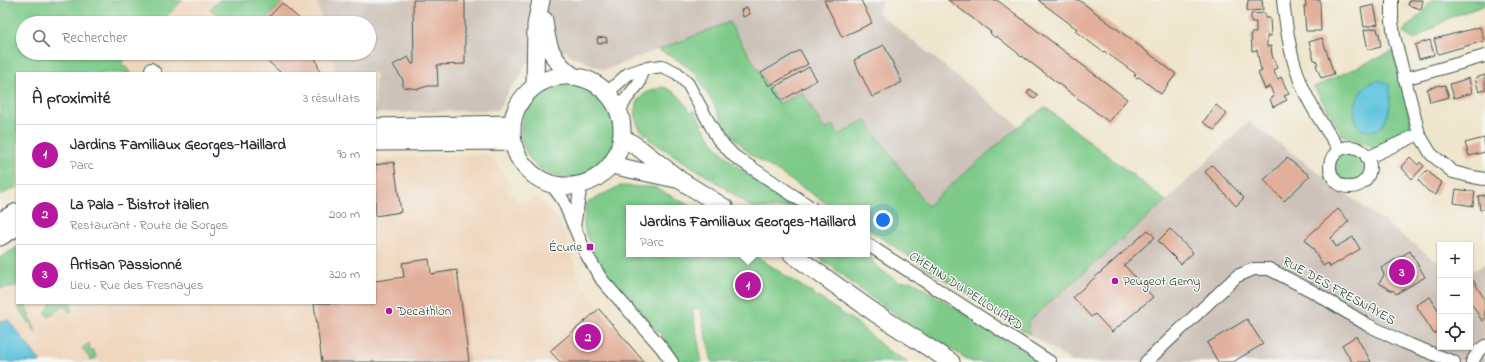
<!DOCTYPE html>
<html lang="fr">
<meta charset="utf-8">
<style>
:root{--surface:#fff;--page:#f2f2f3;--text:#2b2b33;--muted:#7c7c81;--line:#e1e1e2;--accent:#b5179e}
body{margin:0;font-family:"Indie Flower",sans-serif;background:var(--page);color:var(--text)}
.controls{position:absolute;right:12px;bottom:12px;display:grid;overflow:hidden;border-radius:0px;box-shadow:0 1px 3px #0004}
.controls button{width:36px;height:36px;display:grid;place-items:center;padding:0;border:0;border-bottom:1px solid var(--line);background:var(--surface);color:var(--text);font:20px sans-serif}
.you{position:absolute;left:883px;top:220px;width:14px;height:14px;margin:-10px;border:3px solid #fff;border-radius:50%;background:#1a73e8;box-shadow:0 0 0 6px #1a73e833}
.badge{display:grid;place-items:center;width:26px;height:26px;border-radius:50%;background:var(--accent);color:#fff;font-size:13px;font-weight:700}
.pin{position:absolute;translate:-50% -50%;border:2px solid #fff;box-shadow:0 1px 4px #0006}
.popup{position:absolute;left:626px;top:205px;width:244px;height:52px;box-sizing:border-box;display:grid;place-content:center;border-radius:0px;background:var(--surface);filter:drop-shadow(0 1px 3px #0005);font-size:13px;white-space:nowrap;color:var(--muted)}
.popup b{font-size:15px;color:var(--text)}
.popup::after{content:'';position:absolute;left:50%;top:100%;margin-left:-8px;border:8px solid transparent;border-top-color:var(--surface)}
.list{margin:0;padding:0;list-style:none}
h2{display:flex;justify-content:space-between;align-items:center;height:52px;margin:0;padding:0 16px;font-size:17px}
h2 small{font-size:13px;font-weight:400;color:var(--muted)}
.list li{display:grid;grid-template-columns:26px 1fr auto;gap:12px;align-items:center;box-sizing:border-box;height:60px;padding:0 16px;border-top:1px solid var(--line)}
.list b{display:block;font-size:15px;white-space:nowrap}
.list p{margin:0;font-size:13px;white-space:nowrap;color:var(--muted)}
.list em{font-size:13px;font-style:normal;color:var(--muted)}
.icon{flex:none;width:22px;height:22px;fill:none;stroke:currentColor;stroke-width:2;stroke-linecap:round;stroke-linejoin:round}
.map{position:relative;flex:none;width:1485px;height:362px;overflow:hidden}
.search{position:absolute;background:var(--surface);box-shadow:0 1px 3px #0004;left:16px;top:16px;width:360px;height:44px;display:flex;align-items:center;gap:10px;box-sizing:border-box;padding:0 14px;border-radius:22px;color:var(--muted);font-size:15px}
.panel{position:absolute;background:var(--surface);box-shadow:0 1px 3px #0004;left:16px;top:72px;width:360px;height:232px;border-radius:0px}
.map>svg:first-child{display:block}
.built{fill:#efd6bc}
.industrial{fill:#cdc2b9}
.green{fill:#7dca89;stroke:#4e845e}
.water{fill:#62c5df;stroke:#40818a}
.building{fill:#e2af9a}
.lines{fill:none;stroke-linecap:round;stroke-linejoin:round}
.street-casing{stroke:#3e564b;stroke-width:14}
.secondary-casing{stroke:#3e564b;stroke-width:19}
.street{stroke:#fff;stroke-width:12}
.secondary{stroke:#fff;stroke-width:17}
.poi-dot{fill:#b5179e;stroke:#f6f6f2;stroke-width:1.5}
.labels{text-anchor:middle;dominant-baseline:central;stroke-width:3;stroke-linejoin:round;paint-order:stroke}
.poi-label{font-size:13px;fill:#1f3d34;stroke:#f6f6f2;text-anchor:start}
.street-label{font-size:13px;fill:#1f3d34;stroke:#f6f6f2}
</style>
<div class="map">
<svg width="1485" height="362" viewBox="0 0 1485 362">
<rect width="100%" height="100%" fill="#f6f6f2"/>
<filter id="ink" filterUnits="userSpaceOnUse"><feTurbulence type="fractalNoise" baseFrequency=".025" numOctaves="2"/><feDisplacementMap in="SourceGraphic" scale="8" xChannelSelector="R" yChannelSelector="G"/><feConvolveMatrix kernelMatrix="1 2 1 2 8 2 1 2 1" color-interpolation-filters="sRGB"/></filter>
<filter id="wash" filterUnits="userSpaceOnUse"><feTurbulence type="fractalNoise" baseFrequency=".012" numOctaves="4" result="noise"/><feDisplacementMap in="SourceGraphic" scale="16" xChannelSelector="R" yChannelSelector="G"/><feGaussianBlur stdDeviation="0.9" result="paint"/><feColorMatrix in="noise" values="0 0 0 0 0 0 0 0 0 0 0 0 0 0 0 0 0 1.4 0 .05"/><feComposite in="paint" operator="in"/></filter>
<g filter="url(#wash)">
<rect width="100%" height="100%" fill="#efe5cc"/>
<!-- built -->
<path class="built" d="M183,0H316L323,23H160Z
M131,53H332L336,73H132L121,63Z
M487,155L494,159L512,188L508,193L523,202L536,197L560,221L580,282L649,362H0V288L17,286V303H375V158Z"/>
<!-- industrial -->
<path class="industrial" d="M316,0H884L877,12L1019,126L927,206L865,119L838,135L825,130L802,92L779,104L729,22L605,70L574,57L566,51L525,64L522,75L510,89L501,106L496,110L375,113V73H336L332,53H369V23H323Z
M1249,121L1440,264V347H1470V272L1485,264V362H1072L1029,334L1028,323L1033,317L1166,201Z"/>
<!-- green -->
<path class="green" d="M0,0H183L160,23H23V53H131L121,63L132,73H17V187L0,195Z
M219,0H284L263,23H225L210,9Z
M1431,0H1485V5L1449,18L1414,40L1402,32L1423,12Z
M729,22L779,104L802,92L825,130L833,125L839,135L865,119L927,206L1019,126L1045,107L1166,201L1033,317L1028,323L1029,334L867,229V208H834L750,154L740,144L727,128L697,76C685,63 673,57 658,50Z
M1393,51L1413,128L1409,135L1375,151L1368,144L1342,135L1314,87Z
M521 131a47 47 0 1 1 94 0a47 47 0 1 1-94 0Z
M663,87C678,92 682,98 690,112L695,110C715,160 757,180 799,208H753L713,180L648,139L650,137C647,135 642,132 640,129C634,120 634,103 642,96C647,91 656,89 663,87Z
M1335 166a15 15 0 1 1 30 0a15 15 0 1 1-30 0Z
M619,186L654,187L694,208H629V254H753L857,323L887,350L908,362H712L700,308L692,309L702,362H681L661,335L615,285L596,256L586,235L584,225L585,204Z
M17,247V286L0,288V258Z
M867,252L870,254L874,265L899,282L912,281L1042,362H972L917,329L866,294L815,254H867Z
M51,303H71L72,310L69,312L64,306L48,317L46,312Z
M19,306H26L36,332L19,309Z
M89,343L90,351H94L96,358L91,360L82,348Z"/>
<!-- water -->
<path class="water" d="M1381,80L1389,85C1392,101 1390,133 1367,131C1352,129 1353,107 1358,97C1364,86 1368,82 1381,80Z
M8,320L41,362H0V321Z"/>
<g id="blocks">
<!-- building -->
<path class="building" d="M413,0H465V64L437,65L438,86H428L418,89L403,87V80L393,65L408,57L412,64H414Z
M824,0H861L872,23L842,37Z
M948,0H997L1127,99L1109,122L1022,56L1021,57L1019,55V54L996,36L995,38L990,33L991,32Z
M1038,0H1079L1176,74L1161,94L1139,77L1137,78L1134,76L1136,74L1104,51L1103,52L1075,31L1077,29Z
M1248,0H1262L1263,10L1248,11L1247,9Z
M1305,0H1320L1321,31H1306L1304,6H1306Z
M1410,0H1423L1421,9L1408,5Z
M282,3L304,23H263Z
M1374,5L1378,24L1364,27L1361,8Z
M747,7L750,14L743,17L741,10Z
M1265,13V18H1270L1271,36H1267V47L1271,46L1272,55L1277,68L1273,70L1278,79L1281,77L1289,94L1284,96L1287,100L1273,107L1270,99L1274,97L1270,86L1265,89L1258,73L1262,71L1260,66L1257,50L1252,51L1251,33H1256V22H1251V14Z
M1480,27L1484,41L1438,54L1434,39Z
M1377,28L1378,33H1379L1381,47L1368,50L1364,30Z
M606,37L607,42L598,44L597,38Z
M1322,38L1334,74L1321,78L1316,65L1318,64L1316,60H1314L1309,42Z
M1430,40L1434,55L1419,59L1415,45Z
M884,45L902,82L872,97L854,60Z
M800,50L808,64L769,86L761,73Z
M259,53H314L320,73H281Z
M809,67L817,80L781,101L773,88Z
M1485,75V90L1479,92L1475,78Z
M1469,78L1472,93L1454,98L1450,84Z
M1440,85L1441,86L1445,85L1449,97L1430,102L1427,89Z
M1030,89L1038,95L1035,99L1027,93Z
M1216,105L1227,114L1214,130L1203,122Z
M1484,138L1485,152L1469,156L1465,143Z
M1410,157L1418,165L1420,162L1424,166L1412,179L1401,167Z
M1287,158L1310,176L1284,201L1264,180Z
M394,162L401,212L375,216V165Z
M1212,165L1244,198L1236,206L1205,172Z
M1427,170L1436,179L1442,182L1436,195L1428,191L1418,180Z
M1456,189L1475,192L1473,206L1454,203Z
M1485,195V209L1480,210L1478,196Z
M1338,209L1349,221L1331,238L1336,247L1353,237L1360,249L1330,267L1328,263L1323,266L1313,248H1312L1305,239Z
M1170,229L1193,253L1181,264L1158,241Z
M1148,230L1155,237L1124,265L1153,297L1112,332L1095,314L1091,317L1073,297Z
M1410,251L1425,277L1396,294L1393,290L1392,291L1379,283L1384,275L1381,268Z
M429,259L431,274L457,270L469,362H322L314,303H375V281L404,277L402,263Z
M1473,280L1485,300V319L1482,321L1470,301V282Z
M1430,297L1440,313V330L1434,334L1416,305Z
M599,309L644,362H560L550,351Z
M1247,319L1263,344L1233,362H1218L1207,343Z
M1356,336L1366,353L1371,362H1352L1342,345Z"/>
</g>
</g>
<g filter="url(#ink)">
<use href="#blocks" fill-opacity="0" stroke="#3e564b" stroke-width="1"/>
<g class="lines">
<defs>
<path id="street" d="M1283,0C1286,25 1289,49 1297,72C1305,99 1324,127 1340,150
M1392,0V21L1394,36L1419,134L1431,154L1453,172L1473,177L1485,179
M151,69L155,73
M1404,79L1485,56
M607,93L628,74L642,69L662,66L677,73L688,84L718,139L734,156L812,208
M619,112L626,99L639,83L642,69
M1330 167a20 20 0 1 1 40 0a20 20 0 1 1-40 0Z
M1367,158L1419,134
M552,185L563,200L585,252L602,280L661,347L672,362
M574,226L581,185
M867,244L1050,362
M1146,362L1237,276L1254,269H1269L1312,291L1366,324L1403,342L1454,362
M1472,362L1479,350L1485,346"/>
<path id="secondary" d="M544,20C547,46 551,60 573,76
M512 131a55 55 0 1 1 110 0a55 55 0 1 1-110 0Z
M535,86L536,25L541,0
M375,127L512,124
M622,137L639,148L680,180L725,208
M375,142L512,141
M611,165L676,179
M0,221L17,212
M0,237L17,227
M792,254L875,313L951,362"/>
</defs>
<!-- street casing -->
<use href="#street" class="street-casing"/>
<!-- secondary casing -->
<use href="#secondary" class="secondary-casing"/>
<!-- street -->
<use href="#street" class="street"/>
<!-- secondary -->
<use href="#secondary" class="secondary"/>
</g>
</g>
<!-- markers -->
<g class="poi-dot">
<rect x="586" y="243" width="8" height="8" rx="2"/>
<circle cx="1115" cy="281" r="4"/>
<circle cx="389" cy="311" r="4"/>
</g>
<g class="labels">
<!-- poi labels -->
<g class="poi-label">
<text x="582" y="247" text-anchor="end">Écurie</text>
<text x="1123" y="281">Peugeot Gemy</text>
<text x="397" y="311">Decathlon</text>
</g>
<!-- street labels -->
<g class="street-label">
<text transform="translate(966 291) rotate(33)">CHEMIN DU PELLOUARD</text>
<text transform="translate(1339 291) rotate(29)">RUE DES FRESNAYES</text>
</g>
</g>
</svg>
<div class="controls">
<button>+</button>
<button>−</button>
<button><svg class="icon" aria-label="locate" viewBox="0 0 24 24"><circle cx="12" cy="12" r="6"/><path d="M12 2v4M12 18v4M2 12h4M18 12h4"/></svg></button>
</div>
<div class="you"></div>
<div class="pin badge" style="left:748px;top:285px">1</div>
<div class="popup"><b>Jardins Familiaux Georges-Maillard</b>Parc</div>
<div class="pin badge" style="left:588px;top:337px">2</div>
<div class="pin badge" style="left:1402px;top:272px">3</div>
<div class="search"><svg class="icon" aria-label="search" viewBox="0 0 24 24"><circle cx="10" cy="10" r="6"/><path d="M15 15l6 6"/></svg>Rechercher</div>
<section class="panel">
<h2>À proximité<small>3 résultats</small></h2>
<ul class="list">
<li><span class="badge">1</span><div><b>Jardins Familiaux Georges-Maillard</b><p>Parc</p></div><em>90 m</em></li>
<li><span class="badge">2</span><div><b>La Pala - Bistrot italien</b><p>Restaurant · Route de Sorges</p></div><em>200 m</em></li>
<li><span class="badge">3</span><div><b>Artisan Passionné</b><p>Lieu · Rue des Fresnayes</p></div><em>320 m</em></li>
</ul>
</section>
</div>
